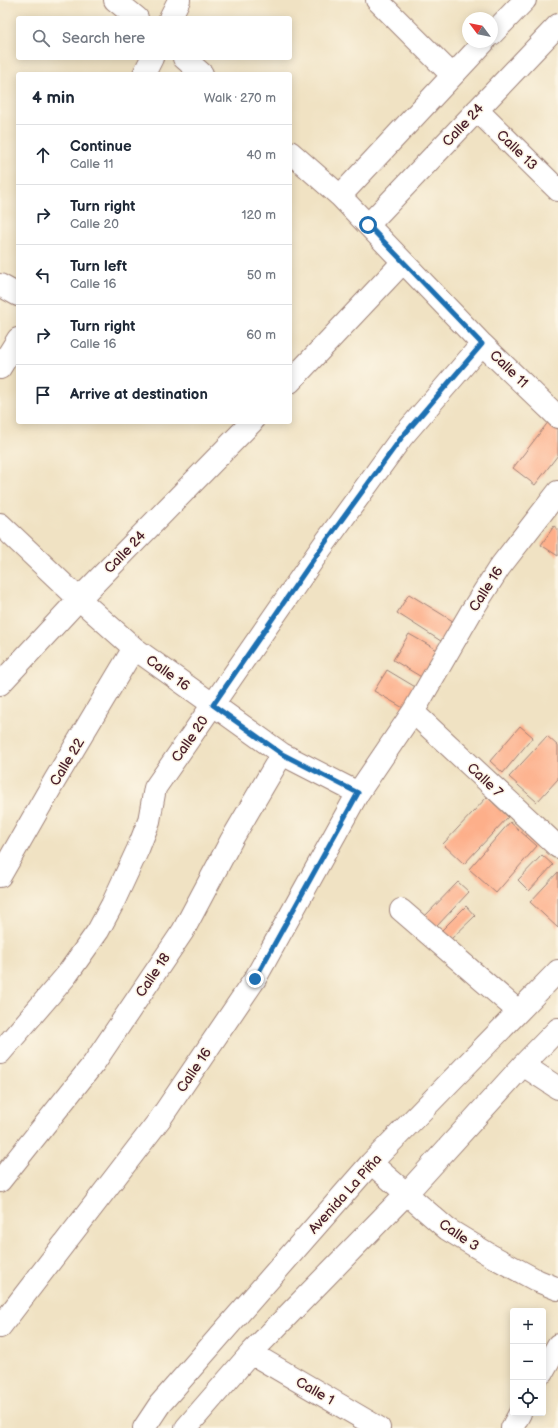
<!DOCTYPE html>
<meta charset="utf-8">
<style>
:root{--surface:#fff;--page:#f6f6f7;--text:#1f2937;--muted:#747a83;--line:#e0e1e3}
body{margin:0;font-family:"Balsamiq Sans",sans-serif;background:var(--page);color:var(--text)}
.controls{position:absolute;right:12px;bottom:12px;display:grid;overflow:hidden;border-radius:4px;box-shadow:0 2px 10px #0003}
.controls button{width:36px;height:36px;display:grid;place-items:center;padding:0;border:0;border-bottom:1px solid var(--line);background:var(--surface);color:var(--text);font:20px sans-serif}
.compass{position:absolute;left:462px;top:12px;width:36px;height:36px;border-radius:50%;background:var(--surface);box-shadow:0 2px 10px #0003;rotate:302deg}
.stop{position:absolute;width:12px;height:12px;margin:-9px;border:3px solid #1f6fb2;border-radius:50%;background:#fff}
.stop.end{background:#1f6fb2;border-color:#fff;box-shadow:0 1px 4px #0008}
.list{margin:0;padding:0;list-style:none}
h2{display:flex;justify-content:space-between;align-items:center;height:52px;margin:0;padding:0 16px;font-size:17px}
h2 small{font-size:13px;font-weight:400;color:var(--muted)}
.list li{display:grid;grid-template-columns:26px 1fr auto;gap:12px;align-items:center;box-sizing:border-box;height:60px;padding:0 16px;border-top:1px solid var(--line)}
.list b{display:block;font-size:15px;white-space:nowrap}
.list p{margin:0;font-size:13px;white-space:nowrap;color:var(--muted)}
.list em{font-size:13px;font-style:normal;color:var(--muted)}
.icon{flex:none;width:22px;height:22px;fill:none;stroke:currentColor;stroke-width:2;stroke-linecap:round;stroke-linejoin:round}
.map{position:relative;flex:none;width:558px;height:1428px;overflow:hidden}
.search{position:absolute;background:var(--surface);box-shadow:0 2px 10px #0003;left:16px;top:16px;width:276px;height:44px;display:flex;align-items:center;gap:10px;box-sizing:border-box;padding:0 14px;border-radius:4px;color:var(--muted);font-size:15px}
.panel{position:absolute;background:var(--surface);box-shadow:0 2px 10px #0003;left:16px;top:72px;width:276px;height:352px;border-radius:4px}
.map>svg:first-child{display:block}
.building{fill:#fdaf8a}
.lines{fill:none;stroke-linecap:round;stroke-linejoin:round}
.minor-casing{stroke:#9d8077;stroke-width:24}
.minor{stroke:#fff;stroke-width:22}
.route{stroke:#1f6fb2;stroke-width:5}
.labels{text-anchor:middle;dominant-baseline:central;stroke-width:3;stroke-linejoin:round;paint-order:stroke}
.street-label{font-size:14px;fill:#4a1f2b;stroke:#fcf5e5}
</style>
<div class="map">
<svg width="558" height="1428" viewBox="0 0 558 1428">
<rect width="100%" height="100%" fill="#fcf5e5"/>
<filter id="ink" filterUnits="userSpaceOnUse"><feTurbulence type="fractalNoise" baseFrequency=".025" numOctaves="2"/><feDisplacementMap in="SourceGraphic" scale="8" xChannelSelector="R" yChannelSelector="G"/><feConvolveMatrix kernelMatrix="1 2 1 2 8 2 1 2 1" color-interpolation-filters="sRGB"/></filter>
<filter id="wash" filterUnits="userSpaceOnUse"><feTurbulence type="fractalNoise" baseFrequency=".012" numOctaves="4" result="noise"/><feDisplacementMap in="SourceGraphic" scale="16" xChannelSelector="R" yChannelSelector="G"/><feGaussianBlur stdDeviation="0.9" result="paint"/><feColorMatrix in="noise" values="0 0 0 0 0 0 0 0 0 0 0 0 0 0 0 0 0 1.4 0 .05"/><feComposite in="paint" operator="in"/></filter>
<g filter="url(#wash)">
<rect width="100%" height="100%" fill="#f0e2c3"/>
<g id="blocks">
<!-- building -->
<path class="building" d="M549,421L558,429V455L535,485L513,468Z
M554,526L558,529V556L541,545Z
M409,594L456,623L444,643L397,613Z
M409,634L439,651L423,678L393,660Z
M387,670L417,688L405,709L374,691Z
M520,726L533,737L503,773L490,761Z
M547,736L558,746V779L537,802L509,777Z
M487,797L508,817L464,864L443,844Z
M510,822L537,846L496,893L469,869Z
M542,855L553,865L529,891L518,880Z
M558,872V928L530,902Z
M458,882L469,892L436,927L425,916Z
M466,906L475,916L450,940L441,931Z"/>
</g>
</g>
<g filter="url(#ink)">
<use href="#blocks" fill-opacity="0" stroke="#9d8077" stroke-width="1"/>
<g class="lines">
<defs>
<path id="minor" d="M115,0L137,18
M377,0L452,75
M170,18L179,0
M492,34L525,0
M184,58L202,74
M144,74L152,58
M477,110L558,190
M290,152L340,196L482,344L558,417
M340,196L484,42
M368,225L558,25
M0,285L18,295
M0,368L18,339
M290,382L403,262
M0,524L79,599L134,648L282,754L358,793
M0,684L79,599L252,422
M413,712L558,847
M0,876L55,780L134,648
M401,910L518,1011
M0,1053L66,976L98,931L112,905L138,849L149,821L155,788L322,547L402,437L482,344
M523,1065L558,1088
M371,1163L447,1229L490,1255L538,1281L558,1289
M0,1181L94,1063L183,931L232,839L282,754
M0,1327L160,1119L255,979L358,793L413,712L471,612L499,568L558,492
M251,1353L379,1428
M543,1372L558,1345
M144,1428L160,1404L371,1163L558,971
M186,1428L251,1353L406,1194L523,1065L558,1029
M512,1428L520,1413"/>
</defs>
<!-- minor casing -->
<use href="#minor" class="minor-casing"/>
<!-- minor -->
<use href="#minor" class="minor"/>
</g>
</g>
<g class="lines" filter="url(#ink)">
<!-- route -->
<path class="route" d="M255,979L358,793L282,754L213,705L322,547L402,437L482,344L368,225"/>
</g>
<g class="labels">
<!-- street labels -->
<g class="street-label">
<text transform="translate(463 125) rotate(-47)">Calle 24</text>
<text transform="translate(517 150) rotate(44)">Calle 13</text>
<text transform="translate(509 369) rotate(44)">Calle 11</text>
<text transform="translate(125 552) rotate(-46)">Calle 24</text>
<text transform="translate(486 589) rotate(-57)">Calle 16</text>
<text transform="translate(168 673) rotate(36)">Calle 16</text>
<text transform="translate(190 739) rotate(-55)">Calle 20</text>
<text transform="translate(67 762) rotate(-59)">Calle 22</text>
<text transform="translate(485 780) rotate(43)">Calle 7</text>
<text transform="translate(153 975) rotate(-56)">Calle 18</text>
<text transform="translate(194 1070) rotate(-56)">Calle 16</text>
<text transform="translate(345 1194) rotate(-48)">Avenida La Piña</text>
<text transform="translate(459 1235) rotate(34)">Calle 3</text>
<text transform="translate(315 1391) rotate(30)">Calle 1</text>
</g>
</g>
</svg>
<div class="controls">
<button>+</button>
<button>−</button>
<button><svg class="icon" aria-label="locate" viewBox="0 0 24 24"><circle cx="12" cy="12" r="6"/><path d="M12 2v4M12 18v4M2 12h4M18 12h4"/></svg></button>
</div>
<svg class="compass" viewBox="-18 -18 36 36"><path d="M0-13l5 13h-10z" fill="#e53935"/><path d="M0 13l5-13h-10z" fill="#747a83"/></svg>
<div class="stop" style="left:368px;top:225px"></div>
<div class="stop end" style="left:255px;top:979px"></div>
<div class="search"><svg class="icon" aria-label="search" viewBox="0 0 24 24"><circle cx="10" cy="10" r="6"/><path d="M15 15l6 6"/></svg>Search here</div>
<section class="panel">
<h2>4 min<small>Walk · 270 m</small></h2>
<ul class="list">
<li><svg class="icon" aria-label="ahead" viewBox="0 0 24 24"><path d="M12 20V5M6 11l6-6 6 6"/></svg><div><b>Continue</b><p>Calle 11</p></div><em>40 m</em></li>
<li><svg class="icon" aria-label="right" viewBox="0 0 24 24"><path d="M7 20v-9h11M14 6l5 5-5 5"/></svg><div><b>Turn right</b><p>Calle 20</p></div><em>120 m</em></li>
<li><svg class="icon" aria-label="left" viewBox="0 0 24 24"><path d="M17 20v-9H6M10 6l-5 5 5 5"/></svg><div><b>Turn left</b><p>Calle 16</p></div><em>50 m</em></li>
<li><svg class="icon" aria-label="right" viewBox="0 0 24 24"><path d="M7 20v-9h11M14 6l5 5-5 5"/></svg><div><b>Turn right</b><p>Calle 16</p></div><em>60 m</em></li>
<li><svg class="icon" aria-label="arrive" viewBox="0 0 24 24"><path d="M6 21V4h12l-3 4 3 4H6"/></svg><div><b>Arrive at destination</b></div></li>
</ul>
</section>
</div>
